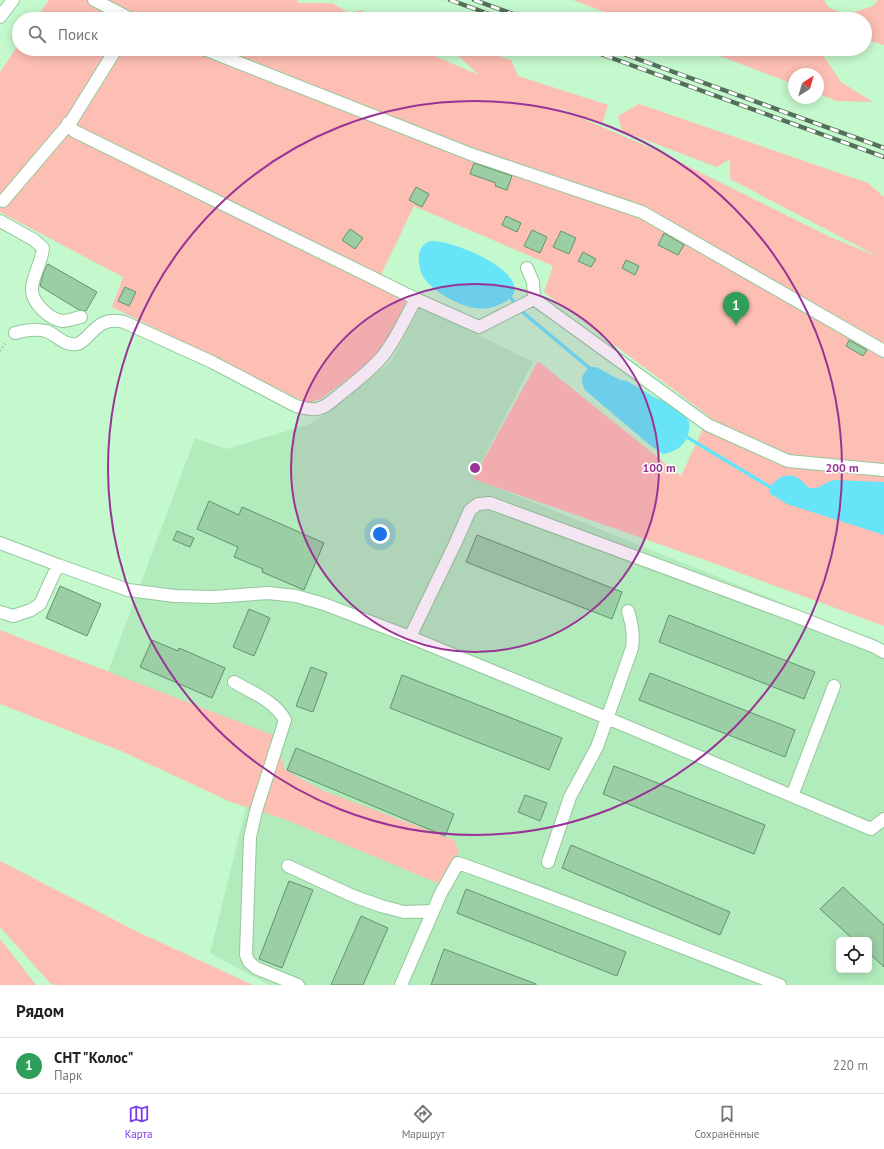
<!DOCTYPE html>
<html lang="ru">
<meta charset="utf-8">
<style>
:root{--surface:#fff;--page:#f2f2f2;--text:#222;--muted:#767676;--line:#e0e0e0;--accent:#7c3aed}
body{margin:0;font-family:"PT Sans",sans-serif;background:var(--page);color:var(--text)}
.controls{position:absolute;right:12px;bottom:12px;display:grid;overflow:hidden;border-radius:6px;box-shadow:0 2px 10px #0003}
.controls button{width:36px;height:36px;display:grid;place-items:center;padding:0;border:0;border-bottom:1px solid var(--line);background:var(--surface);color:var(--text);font:20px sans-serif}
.compass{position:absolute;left:788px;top:68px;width:36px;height:36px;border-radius:50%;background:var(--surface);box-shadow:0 2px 10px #0003;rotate:37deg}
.you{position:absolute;left:380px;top:534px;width:14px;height:14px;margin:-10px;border:3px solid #fff;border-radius:50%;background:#1a73e8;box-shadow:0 0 0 6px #1a73e833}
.badge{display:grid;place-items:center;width:26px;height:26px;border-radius:50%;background:var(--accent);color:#fff;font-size:13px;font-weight:700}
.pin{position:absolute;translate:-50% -33px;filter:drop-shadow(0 1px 2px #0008)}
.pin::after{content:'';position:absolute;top:21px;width:14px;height:12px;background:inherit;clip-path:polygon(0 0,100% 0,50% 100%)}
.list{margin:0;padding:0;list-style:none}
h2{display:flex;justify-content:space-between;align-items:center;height:52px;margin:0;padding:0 16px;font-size:17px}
h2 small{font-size:13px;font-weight:400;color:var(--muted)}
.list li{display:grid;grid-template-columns:26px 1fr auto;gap:12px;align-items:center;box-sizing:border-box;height:56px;padding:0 16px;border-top:1px solid var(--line)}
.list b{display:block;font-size:15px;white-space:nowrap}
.list p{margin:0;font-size:13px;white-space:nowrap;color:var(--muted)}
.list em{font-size:13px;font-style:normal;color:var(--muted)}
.icon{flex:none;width:22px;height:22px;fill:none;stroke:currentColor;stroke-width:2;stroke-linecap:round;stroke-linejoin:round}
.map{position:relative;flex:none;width:884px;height:985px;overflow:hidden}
.search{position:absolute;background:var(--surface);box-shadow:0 2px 10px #0003;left:12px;right:12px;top:12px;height:44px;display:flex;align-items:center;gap:10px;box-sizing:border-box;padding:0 14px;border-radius:22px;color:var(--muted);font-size:15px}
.sheet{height:108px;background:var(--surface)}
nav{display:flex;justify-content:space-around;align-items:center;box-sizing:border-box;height:56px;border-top:1px solid var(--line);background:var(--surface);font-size:11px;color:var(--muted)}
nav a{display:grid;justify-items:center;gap:2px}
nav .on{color:var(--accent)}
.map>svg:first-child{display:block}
.built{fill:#b2ebbc;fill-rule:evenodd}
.green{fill:#fdbeb3}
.water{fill:#67e4f8}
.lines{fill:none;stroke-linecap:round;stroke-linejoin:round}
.stream{stroke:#67e4f8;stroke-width:3.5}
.building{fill:#9bcea4;stroke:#62936b}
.minor-casing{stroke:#94c79d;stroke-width:14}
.path{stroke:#8cb593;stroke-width:2;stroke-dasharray:1 3;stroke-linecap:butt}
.minor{stroke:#fff;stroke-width:12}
.rail-casing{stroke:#537159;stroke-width:4.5}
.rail{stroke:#fff;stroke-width:3;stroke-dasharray:9;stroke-linecap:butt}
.ring{fill:none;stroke:#9a3396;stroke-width:2}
.centre{fill:#9a3396;stroke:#fff;stroke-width:2}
.ring-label{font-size:12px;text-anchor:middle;font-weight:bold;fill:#9a3396;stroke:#fff;stroke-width:3;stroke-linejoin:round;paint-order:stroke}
</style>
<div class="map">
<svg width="884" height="985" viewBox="0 0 884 985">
<rect width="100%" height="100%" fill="#c4f8cd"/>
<!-- built -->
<path class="built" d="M421,306L533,362L473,478L884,644V985H269L210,953L246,808L262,731L106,677L195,438L226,449L310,424L391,362ZM839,940H869V970H839Z"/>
<!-- green -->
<path class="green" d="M49,0H297L299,3H332L349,13L362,10L371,19H36Z
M573,0H824L828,7L846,15L873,6L878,0H884V45L865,39V19H623Z
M19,44V49H418L479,75L452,50L477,49L511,60L518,76L608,105L602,124L551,105L653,149L830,237L879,257L730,179V159L717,167L622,131L618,116L639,104L868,183L884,197V626L702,559L473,479L538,361L681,476L709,416L544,292L553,266L414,206L376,285L407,300L385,343L375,358L321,399L307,403L112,307L123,277L0,212V72Z
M701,49H809L823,55L841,82L873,102L837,101L818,94V74H794V84Z
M0,630L278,737L284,769L321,790L454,840L459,851L440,884L284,819L231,802L121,751L0,704Z
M0,861L140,933L253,985H55L50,983L0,927Z
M0,939L1,940L36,985H0Z"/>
<!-- water -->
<path class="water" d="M430,241C460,239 562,289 489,308C470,313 435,294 424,278C420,272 418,263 419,255C420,248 423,244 430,241Z
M589,367H596L620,380L627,381L656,398L666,402L681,413L689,421C691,439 682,451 663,454L651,446L585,390C580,378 581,377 589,367Z
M783,476C788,476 794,475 798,478C804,481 806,489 814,488C820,488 827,481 834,480L884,482V535L787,504L769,493C770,484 775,481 783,476Z"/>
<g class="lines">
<!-- stream -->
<path class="stream" d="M511,298L516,305
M520,310L592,370
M685,436L770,487L774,488"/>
</g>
<!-- building -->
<path class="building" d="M474,163L512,176L507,190L495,186L496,183L470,174Z
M416,187L429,194L422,207L409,200Z
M506,216L521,223L517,232L502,225Z
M350,229L363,238L355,249L342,240Z
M532,230L547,237L540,253L524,246Z
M561,231L576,238L569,254L553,247Z
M664,233L684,245L678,255L658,245Z
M583,252L596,259L591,267L578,261Z
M626,260L639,266L635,275L622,268Z
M48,264L97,292L86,311L79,310L40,286L44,271Z
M125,287L136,292L129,306L118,301Z
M849,340L867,350L863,356L846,346Z
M209,501L239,515L242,507L324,543L304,590L262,572L263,569L234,557L238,547L197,529Z
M177,531L194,538L190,547L173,540Z
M477,535L622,592L612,619L466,562Z
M60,586L101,604L87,636L46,618Z
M249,609L270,618L254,656L233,647Z
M669,615L815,672L804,699L659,642Z
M152,640L178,651L179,648L225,668L212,698L140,667Z
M311,667L327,673L313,712L296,706Z
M650,673L795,730L785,757L639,700Z
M402,675L562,738L549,770L390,708Z
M296,748L454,814L445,836L287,770Z
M614,766L765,825L754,854L603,794Z
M525,795L547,803L540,821L518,812Z
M571,845L730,912L720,935L562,868Z
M289,881L313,890L282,968L259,959Z
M843,887L884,925V967L869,953V940H854L820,909Z
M466,889L626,952L617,976L457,913Z
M361,916L388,928L363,985H331Z
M444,949L536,984V985H431Z"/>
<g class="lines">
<defs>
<path id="minor" d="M94,0L131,19
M0,17L13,0
M204,49L473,155L642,212L884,351
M68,123L74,131L416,299L479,327L534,299L708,425L788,461L884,470
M3,201L72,120L116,49
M0,221L34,240L43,248C42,262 31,279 32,290C32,303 50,320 63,321C68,321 76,318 81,317
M527,268L533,282L534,299
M15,333C25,330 35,328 46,331C57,335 64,346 77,344C81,343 84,340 87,337C99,324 106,318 124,322L212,362L296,406C303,408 310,410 317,409C327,407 335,398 343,392C356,381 370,371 382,357C396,340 405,318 416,299
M0,543L58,565
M0,612L13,616L31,610L40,604L58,565L128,590L175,596L213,597L268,593L296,596L324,604L410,637L607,718L871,829L884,819
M410,637L455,544L470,510L478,504L490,503L798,617L875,647L884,652
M234,682C251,692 275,701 285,720L256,811L250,837L246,955L249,962L256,968L298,985
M792,796L834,686
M548,862L570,797L597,747L632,648C634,634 632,625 628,611
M288,866L353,896L381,906L404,912L433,911
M401,985L441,893L458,863C566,901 672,944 780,985"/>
</defs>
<!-- minor casing -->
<use href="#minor" class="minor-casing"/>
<!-- path -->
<path class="path" d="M0,351L7,341"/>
<!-- minor -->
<use href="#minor" class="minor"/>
<defs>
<path id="rail" d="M450,0L503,19
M474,0L527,19
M587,49L884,157
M610,49L884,148"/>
</defs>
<!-- rail casing -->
<use href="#rail" class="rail-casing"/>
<!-- rail -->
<use href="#rail" class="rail"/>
</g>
<!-- distance rings -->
<circle cx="475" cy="468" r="184" fill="#9a3396" fill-opacity=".12"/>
<g class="ring">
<circle cx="475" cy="468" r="184"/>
<circle cx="475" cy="468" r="367"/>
</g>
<circle cx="475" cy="468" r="6" class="centre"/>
<g class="ring-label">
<text x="659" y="472">100 m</text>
<text x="842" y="472">200 m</text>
</g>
</svg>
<div class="controls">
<button><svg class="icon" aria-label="locate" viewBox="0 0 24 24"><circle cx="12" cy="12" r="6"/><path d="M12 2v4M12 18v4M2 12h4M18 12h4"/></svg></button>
</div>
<svg class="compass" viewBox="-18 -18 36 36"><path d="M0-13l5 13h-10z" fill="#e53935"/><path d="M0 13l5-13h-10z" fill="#767676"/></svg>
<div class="you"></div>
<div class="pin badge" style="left:736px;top:325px;background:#2e9e5b">1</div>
<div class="search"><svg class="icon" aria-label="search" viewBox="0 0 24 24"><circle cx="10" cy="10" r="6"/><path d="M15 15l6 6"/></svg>Поиск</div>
</div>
<section class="sheet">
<h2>Рядом<small></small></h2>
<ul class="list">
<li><span class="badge" style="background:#2e9e5b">1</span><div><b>СНТ &quot;Колос&quot;</b><p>Парк</p></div><em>220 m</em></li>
</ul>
</section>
<nav>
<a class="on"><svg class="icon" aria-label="map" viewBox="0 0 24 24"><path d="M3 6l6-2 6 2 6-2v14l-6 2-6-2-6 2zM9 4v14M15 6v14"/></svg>Карта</a>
<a><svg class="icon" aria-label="directions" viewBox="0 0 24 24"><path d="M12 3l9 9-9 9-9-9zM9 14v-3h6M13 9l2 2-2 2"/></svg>Маршрут</a>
<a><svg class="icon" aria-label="saved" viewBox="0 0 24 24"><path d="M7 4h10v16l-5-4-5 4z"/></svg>Сохранённые</a>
</nav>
